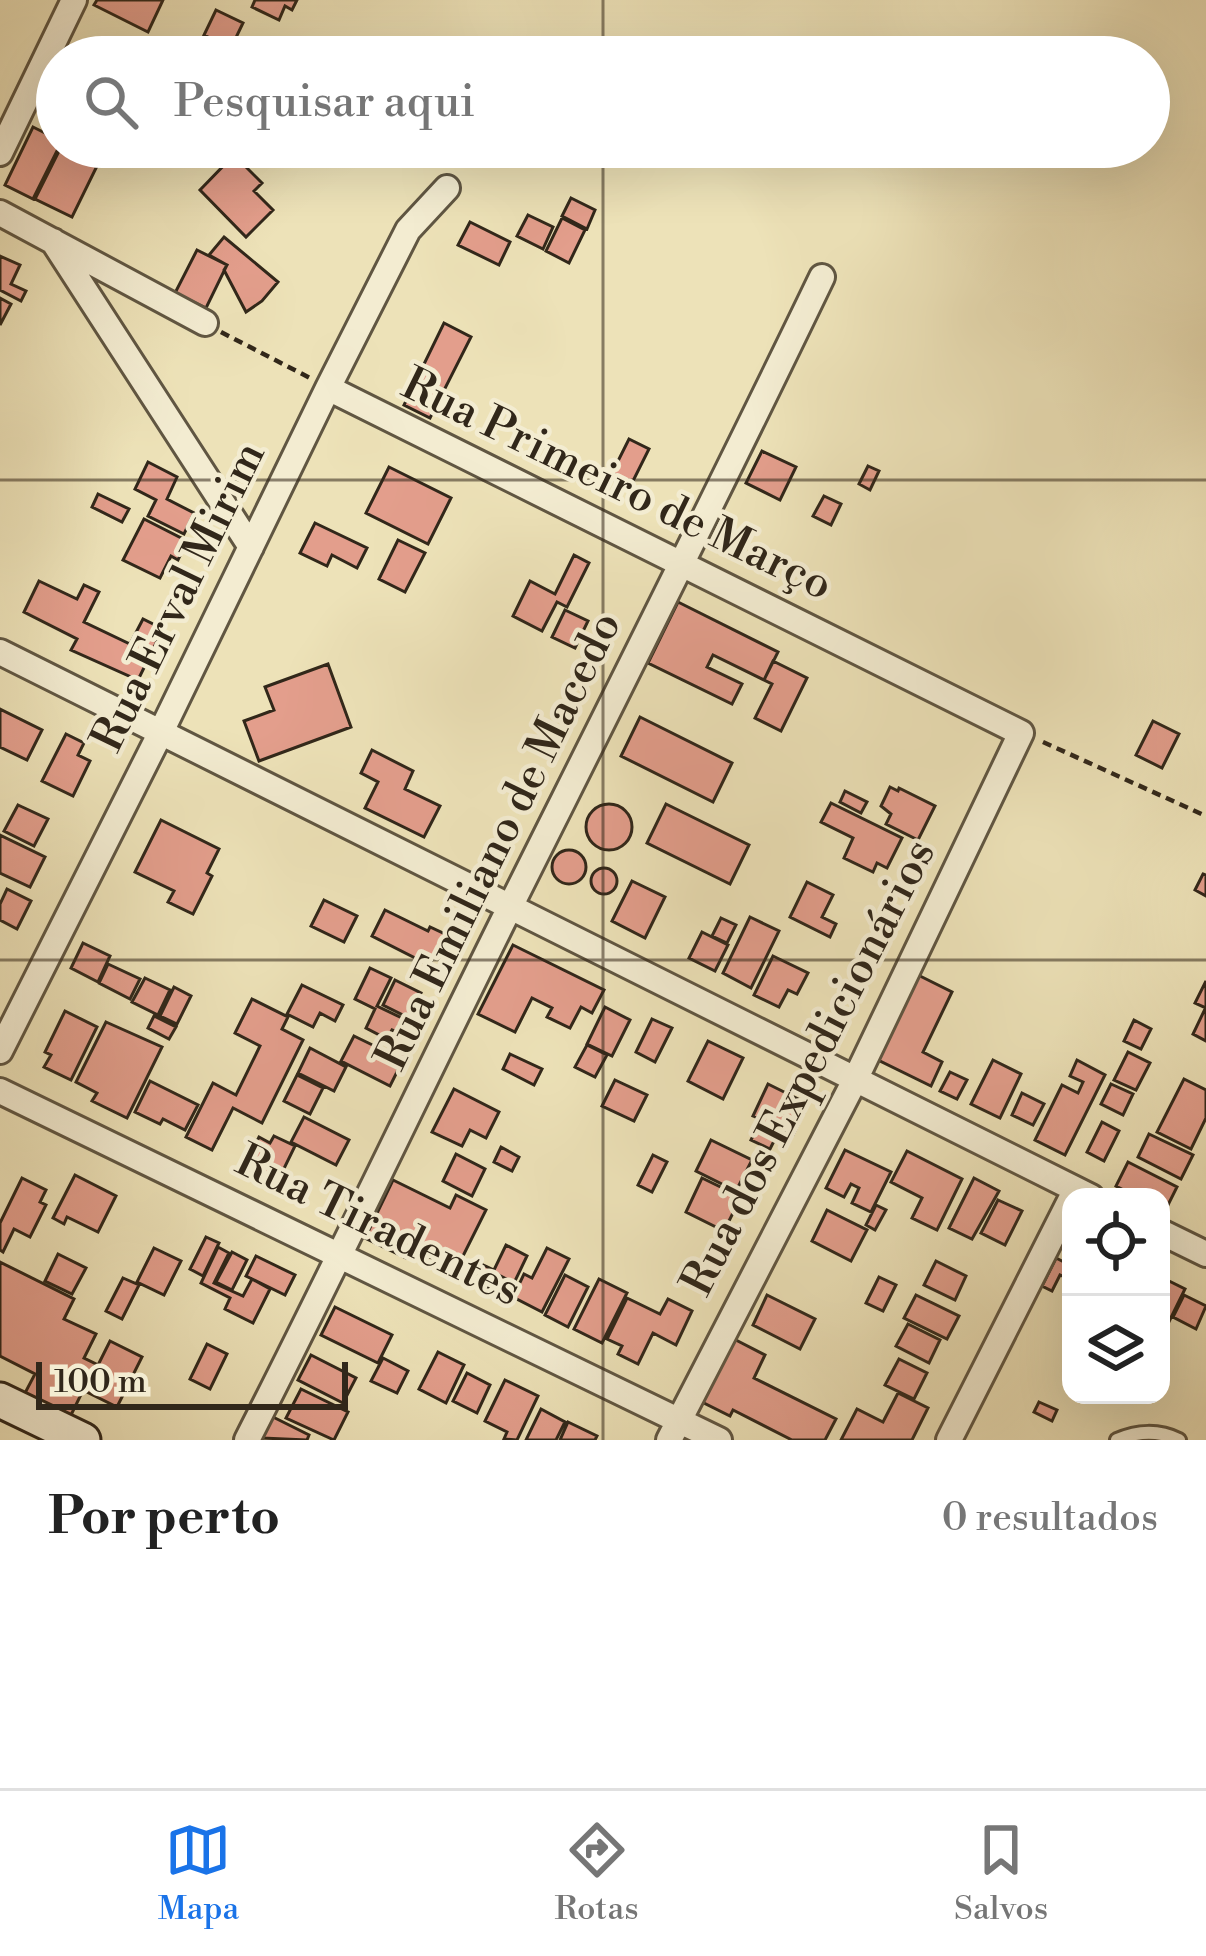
<!DOCTYPE html>
<html lang="pt">
<meta charset="utf-8">
<style>
:root{--surface:#fff;--page:#f6f6f6;--text:#222;--muted:#767676;--line:#e0e0e0;--accent:#1a73e8}
body{margin:0;font-family:"Libre Bodoni",serif;background:var(--page);color:var(--text)}
.controls{position:absolute;right:36px;bottom:36px;display:grid;overflow:hidden;border-radius:24px;box-shadow:0 12px 48px #0002}
.controls button{width:108px;height:108px;display:grid;place-items:center;padding:0;border:0;border-bottom:3px solid var(--line);background:var(--surface);color:var(--text);font:60px sans-serif}
.scale{position:absolute;left:36px;bottom:30px;width:312px;box-sizing:border-box;padding-left:12px;border:6px solid #31271a;border-top:0;font-size:33px;line-height:42px;white-space:nowrap;color:#31271a;-webkit-text-stroke:9px #f3ecd1;paint-order:stroke}
.list{margin:0;padding:0;list-style:none}
h2{display:flex;justify-content:space-between;align-items:center;height:156px;margin:0;padding:0 48px;font-size:51px}
h2 small{font-size:39px;font-weight:400;color:var(--muted)}
.icon{flex:none;width:66px;height:66px;fill:none;stroke:currentColor;stroke-width:2;stroke-linecap:round;stroke-linejoin:round}
.map{position:relative;flex:none;width:1206px;height:1440px;overflow:hidden}
.search{position:absolute;background:var(--surface);box-shadow:0 12px 48px #0002;left:36px;right:36px;top:36px;height:132px;display:flex;align-items:center;gap:30px;box-sizing:border-box;padding:0 42px;border-radius:66px;color:var(--muted);font-size:45px}
.sheet{height:348px;background:var(--surface)}
nav{display:flex;justify-content:space-around;align-items:center;box-sizing:border-box;height:168px;border-top:3px solid var(--line);background:var(--surface);font-size:33px;color:var(--muted)}
nav a{display:grid;justify-items:center;gap:6px}
nav .on{color:var(--accent)}
.map>svg:first-child{display:block}
.building{fill:#e39e8c;stroke:#31271a;stroke-width:3}
.lines{fill:none;stroke-linecap:round;stroke-linejoin:round}
.lane-casing{stroke:#605642;stroke-width:18}
.street-casing{stroke:#605642;stroke-width:30}
.secondary-casing{stroke:#31271a;stroke-width:39}
.path{stroke:#31271a;stroke-width:4.5;stroke-dasharray:9 6;stroke-linecap:butt}
.lane{stroke:#f3ecd1;stroke-width:12}
.street{stroke:#f3ecd1;stroke-width:24}
.secondary{stroke:#f3ecd1;stroke-width:33}
.grid{fill:none;stroke:#31271a;stroke-width:3;stroke-opacity:0.55}
.labels{text-anchor:middle;dominant-baseline:central;stroke-width:9;stroke-linejoin:round;paint-order:stroke}
.street-label{font-size:45px;fill:#31271a;stroke:#f3ecd1}
</style>
<div class="map">
<svg width="1206" height="1440" viewBox="0 0 1206 1440">
<rect width="100%" height="100%" fill="#ede2b8"/>
<filter id="stains"><feTurbulence type="fractalNoise" baseFrequency=".00167" numOctaves="4"/><feColorMatrix values="0 0 0 0 .2 0 0 0 0 .09 0 0 0 0 .02 0 0 0 .5 -.17"/></filter>
<radialGradient id="worn" r=".72"><stop offset=".6" stop-color="#630" stop-opacity="0"/><stop offset="1" stop-color="#630" stop-opacity=".3"/></radialGradient>
<!-- building -->
<path class="building" d="M97,0H163L148,32L94,5Z
M255,0H297L292,10L285,6L279,20L252,7Z
M216,10L243,23L231,48L204,35Z
M33,127L57,139L59,147L33,199L5,185Z
M61,147L98,164L72,217L35,199Z
M266,147H329L313,166L291,148L281,160Z
M234,155L262,183L254,191L273,210L246,237L200,190Z
M571,198L595,210L587,229L562,216Z
M528,215L553,227L543,249L517,236Z
M562,218L585,230L569,263L546,251Z
M470,222L510,242L499,265L458,245Z
M224,237L278,282L262,301L246,312L224,270L227,265L209,255Z
M197,250L227,265L206,308L175,293Z
M0,256L20,265L11,284L26,291L21,301L0,290Z
M0,298L11,304L0,325Z
M444,323L471,337L430,418L404,405Z
M629,439L649,449L632,483L612,473Z
M762,451L796,467L780,500L746,483Z
M148,462L177,477L167,499L194,513L184,534L148,516L156,500L135,489Z
M868,466L879,471L870,490L859,484Z
M389,467L451,498L428,544L366,513Z
M98,494L129,509L122,522L92,507Z
M824,496L841,504L831,525L813,516Z
M144,519L187,541L178,560L171,556L160,578L123,560Z
M315,523L367,548L357,568L332,555L327,566L300,553Z
M398,540L425,553L405,592L379,579Z
M574,555L589,563L567,607L557,602L542,631L513,616L530,581L555,594Z
M39,581L77,599L84,585L99,592L84,622L130,644L143,619L163,629L138,680L71,650L77,639L24,612Z
M678,602L778,652L764,680L713,655L707,667L742,684L732,704L648,663Z
M565,610L588,621L575,648L552,637Z
M773,661L807,678L781,731L755,718L772,684L764,680Z
M328,664L351,727L259,761L244,721L274,710L265,687Z
M0,709L42,730L27,760L0,747Z
M640,717L732,763L713,802L621,756Z
M1153,721L1179,734L1162,768L1136,755Z
M66,734L84,743L78,755L90,761L73,796L42,781Z
M372,750L413,771L405,789L440,806L424,837L365,808L378,782L361,773Z
M890,787L898,791L899,788L935,806L918,840L886,824L891,814L881,806Z
M845,791L867,802L861,813L840,802Z
M831,803L902,838L887,868L877,863L873,872L844,858L853,838L821,822Z
M586 827a23 23 0 1 1 46 0a23 23 0 1 1-46 0Z
M666,804L749,845L730,884L647,843Z
M18,805L48,819L34,846L4,831Z
M161,820L219,849L207,873L212,876L193,914L168,902L174,891L135,872Z
M0,835L45,857L30,887L0,873Z
M552 867a17 17 0 1 1 34 0a17 17 0 1 1-34 0Z
M591 881a13 13 0 1 1 26 0a13 13 0 1 1-26 0Z
M1203,874L1206,875V896L1195,890Z
M632,881L665,897L645,938L612,921Z
M807,882L833,895L822,917L836,924L830,937L790,917Z
M7,889L31,901L17,929L0,920V904Z
M324,900L357,916L344,942L311,926Z
M385,910L428,931L430,927L447,935L429,965L372,936Z
M750,917L779,931L751,988L723,973Z
M721,918L736,925L727,943L712,936Z
M702,932L728,945L715,971L689,958Z
M83,943L110,956L98,982L71,968Z
M513,945L604,990L592,1013L581,1007L570,1028L547,1017L552,1008L532,998L515,1032L478,1014Z
M773,956L808,973L797,994L788,990L779,1007L754,995Z
M108,964L140,979L130,999L99,983Z
M370,968L391,978L377,1006L404,1019L397,1032L392,1030L387,1039L366,1028L375,1009L355,999Z
M918,975L952,992L923,1052L942,1062L931,1086L876,1059Z
M145,978L170,990L158,1015L132,1002Z
M395,980L421,993L409,1018L383,1005Z
M1206,981V1008L1195,1003Z
M302,985L343,1005L335,1021L320,1013L313,1027L287,1014Z
M174,987L191,996L177,1024L160,1016Z
M252,999L288,1017L282,1029L303,1040L262,1123L233,1108L212,1150L186,1137L213,1083L236,1095L260,1046L235,1033Z
M605,1007L630,1020L612,1056L587,1044Z
M1205,1009H1206V1041L1193,1034Z
M65,1011L97,1027L71,1080L44,1067L51,1055L45,1052Z
M154,1016L176,1027L169,1039L148,1028Z
M652,1019L672,1028L655,1062L636,1052Z
M1134,1020L1151,1029L1141,1049L1124,1041Z
M106,1022L162,1047L127,1118L92,1101L97,1093L76,1082Z
M354,1036L387,1052L391,1044L407,1052L390,1086L341,1061Z
M708,1041L743,1058L723,1099L688,1081Z
M587,1045L607,1055L595,1077L575,1067Z
M310,1048L346,1067L334,1091L298,1073Z
M1128,1052L1150,1063L1136,1090L1114,1080Z
M510,1054L542,1069L534,1085L503,1069Z
M993,1060L1021,1074L1000,1118L971,1104Z
M1077,1060L1105,1075L1065,1155L1035,1140L1062,1085L1078,1093L1083,1082L1070,1076Z
M950,1072L967,1080L957,1099L940,1091Z
M297,1075L323,1088L310,1114L284,1101Z
M1184,1079L1206,1090V1118L1191,1149L1157,1132Z
M615,1080L647,1095L634,1121L602,1106Z
M150,1081L198,1105L185,1130L163,1119L160,1124L135,1112Z
M768,1084L808,1104L793,1135L780,1129L770,1149L751,1140L761,1119L753,1116Z
M1111,1084L1133,1094L1123,1115L1101,1104Z
M454,1089L499,1112L486,1138L470,1130L462,1146L432,1132Z
M1022,1093L1044,1104L1033,1125L1012,1115Z
M304,1117L349,1140L336,1165L291,1142Z
M1102,1122L1119,1131L1104,1161L1087,1152Z
M1149,1134L1193,1155L1181,1179L1138,1157Z
M274,1136L295,1146L274,1189L241,1173L259,1137L270,1143Z
M711,1140L752,1160L736,1191L696,1171Z
M501,1147L519,1157L512,1171L494,1162Z
M845,1150L891,1172L871,1212L852,1203L859,1188L851,1184L844,1197L826,1188Z
M907,1151L962,1179L937,1230L912,1218L922,1198L891,1182Z
M456,1154L485,1169L472,1196L443,1181Z
M653,1155L667,1162L652,1192L638,1185Z
M1128,1162L1177,1187L1165,1211L1161,1209V1197H1137L1116,1186Z
M75,1175L116,1196L98,1232L67,1217L64,1224L53,1218Z
M22,1178L46,1190L40,1202L46,1205L30,1237L14,1229L3,1252L0,1250V1223Z
M702,1178L741,1197L724,1231L686,1212Z
M974,1178L999,1191L972,1239L949,1228Z
M393,1180L450,1208L456,1195L486,1210L456,1270L411,1248L406,1258L365,1238Z
M998,1200L1022,1211L1005,1245L981,1233Z
M876,1205L886,1210L875,1230L866,1225Z
M827,1210L867,1230L851,1261L812,1241Z
M206,1237L219,1243L203,1276L190,1269Z
M506,1245L527,1256L514,1283L495,1273L488,1288L474,1281L483,1265L494,1270Z
M218,1247L229,1253L214,1283L243,1296L252,1279L270,1289L253,1323L225,1309L230,1298L201,1283Z
M154,1248L181,1261L164,1295L137,1282Z
M547,1248L569,1259L542,1312L513,1297L524,1274L532,1278Z
M232,1252L247,1260L232,1290L216,1282Z
M58,1254L86,1268L72,1294L45,1281Z
M256,1256L295,1275L285,1295L246,1276Z
M1056,1258L1068,1264L1071,1259V1280L1060,1275L1052,1291L1042,1286Z
M936,1261L966,1276L955,1300L924,1285Z
M0,1262L74,1299L64,1319L96,1334L84,1358L96,1364L71,1415L25,1393L35,1374L0,1356Z
M565,1275L588,1287L568,1327L545,1315Z
M879,1277L896,1285L883,1311L866,1303Z
M1161,1277L1185,1289L1161,1338Z
M123,1278L139,1285L122,1319L106,1311Z
M599,1279L627,1293L602,1343L574,1329Z
M767,1295L815,1319L800,1349L753,1325Z
M916,1295L959,1316L947,1339L904,1318Z
M1184,1295L1206,1306L1196,1329L1173,1317Z
M627,1298L660,1314L668,1299L692,1311L676,1345L653,1333L638,1364L618,1354L622,1346L607,1339Z
M335,1307L392,1335L378,1363L321,1335Z
M908,1324L940,1340L929,1363L896,1346Z
M732,1338L765,1355L754,1378L836,1419L825,1440H792L733,1410L730,1416L700,1401Z
M110,1341L142,1357L117,1407L85,1391Z
M207,1344L227,1354L210,1389L190,1379Z
M438,1352L464,1365L446,1403L419,1389Z
M311,1355L356,1378L343,1403L298,1380Z
M383,1358L408,1371L397,1393L371,1381Z
M899,1359L927,1373L914,1399L885,1385Z
M467,1373L490,1385L477,1413L453,1401Z
M505,1380L538,1396L517,1440L504,1439L507,1432L485,1421Z
M301,1389L348,1412L334,1440L286,1418Z
M898,1393L928,1408L912,1440H841L857,1409L883,1422Z
M1039,1402L1057,1410L1052,1421L1034,1412Z
M541,1409L565,1422L556,1440H526Z
M273,1417L309,1435L307,1440L262,1438Z
M568,1422L597,1436L595,1440H560Z"/>
<g class="lines">
<defs>
<path id="lane" d="M1117,1440C1137,1431 1159,1430 1179,1440"/>
<path id="street" d="M0,153L74,0
M0,213L205,323
M53,241L251,547
M328,388L1021,733L855,1080L669,1440
M0,652L1091,1197
M0,1051L161,732L328,388L408,230L447,188
M0,1091L719,1440
M1161,1232L1206,1254
M247,1440C338,1262 423,1082 512,903C616,695 721,487 822,277
M949,1440L1071,1199"/>
<path id="secondary" d="M0,1400L83,1440"/>
</defs>
<!-- lane casing -->
<use href="#lane" class="lane-casing"/>
<!-- street casing -->
<use href="#street" class="street-casing"/>
<!-- secondary casing -->
<use href="#secondary" class="secondary-casing"/>
<!-- path -->
<path class="path" d="M221,332L312,379
M1043,742L1206,816"/>
<!-- lane -->
<use href="#lane" class="lane"/>
<!-- street -->
<use href="#street" class="street"/>
<!-- secondary -->
<use href="#secondary" class="secondary"/>
</g>
<!-- grid -->
<path class="grid" d="M603,0V57M603,147V1440M0,480H1206M0,960H1206"/>
<g class="labels">
<!-- street labels -->
<g class="street-label">
<text transform="translate(617 485) rotate(26)">Rua Primeiro de Março</text>
<text transform="translate(179 597) rotate(-64)">Rua Erval Mirim</text>
<text transform="translate(499 841) rotate(-64)">Rua Emiliano de Macedo</text>
<text transform="translate(809 1068) rotate(-63)">Rua dos Expedicionários</text>
<text transform="translate(378 1226) rotate(26)">Rua Tiradentes</text>
</g>
</g>
<rect width="100%" height="100%" filter="url(#stains)"/>
<rect width="100%" height="100%" fill="url(#worn)"/>
</svg>
<div class="controls">
<button><svg class="icon" aria-label="locate" viewBox="0 0 24 24"><circle cx="12" cy="12" r="6"/><path d="M12 2v4M12 18v4M2 12h4M18 12h4"/></svg></button>
<button><svg class="icon" aria-label="layers" viewBox="0 0 24 24"><path d="M12 4l9 5-9 5-9-5zM3 14l9 5 9-5"/></svg></button>
</div>
<div class="scale">100 m</div>
<div class="search"><svg class="icon" aria-label="search" viewBox="0 0 24 24"><circle cx="10" cy="10" r="6"/><path d="M15 15l6 6"/></svg>Pesquisar aqui</div>
</div>
<section class="sheet">
<h2>Por perto<small>0 resultados</small></h2>
<ul class="list">
</ul>
</section>
<nav>
<a class="on"><svg class="icon" aria-label="map" viewBox="0 0 24 24"><path d="M3 6l6-2 6 2 6-2v14l-6 2-6-2-6 2zM9 4v14M15 6v14"/></svg>Mapa</a>
<a><svg class="icon" aria-label="directions" viewBox="0 0 24 24"><path d="M12 3l9 9-9 9-9-9zM9 14v-3h6M13 9l2 2-2 2"/></svg>Rotas</a>
<a><svg class="icon" aria-label="saved" viewBox="0 0 24 24"><path d="M7 4h10v16l-5-4-5 4z"/></svg>Salvos</a>
</nav>
